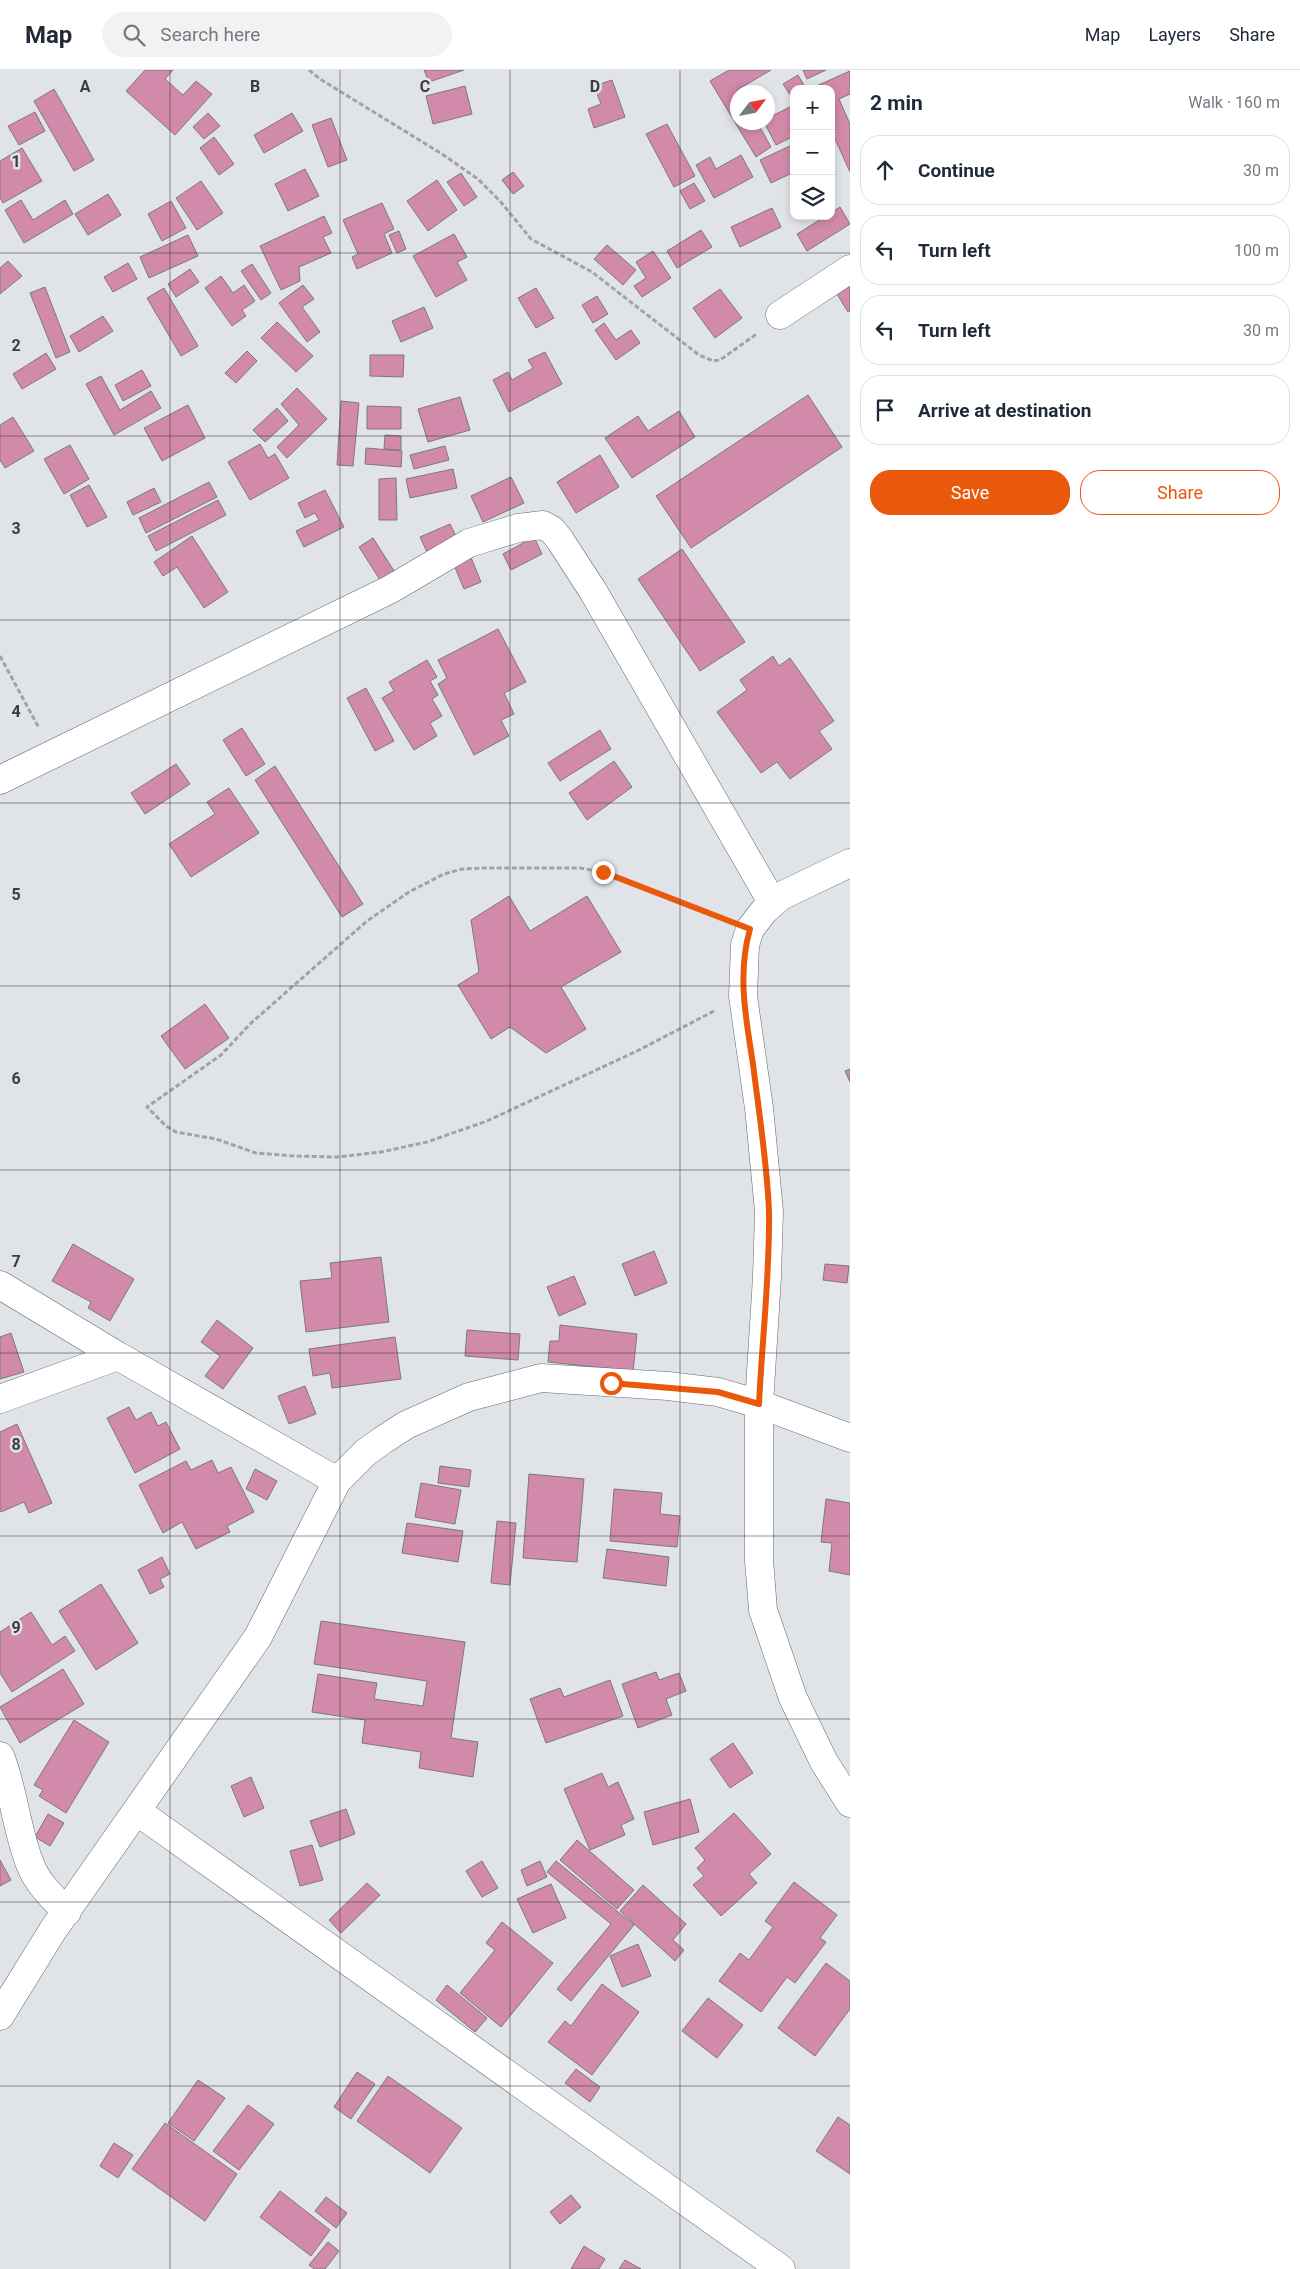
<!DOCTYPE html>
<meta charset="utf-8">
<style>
:root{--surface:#fff;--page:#f2f2f3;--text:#1f2937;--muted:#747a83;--line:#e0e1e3;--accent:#ea580c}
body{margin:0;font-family:Roboto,sans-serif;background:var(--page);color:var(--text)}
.controls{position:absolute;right:15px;top:15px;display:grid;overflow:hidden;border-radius:10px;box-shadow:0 2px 8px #0003}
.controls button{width:45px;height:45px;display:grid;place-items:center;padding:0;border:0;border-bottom:1px solid var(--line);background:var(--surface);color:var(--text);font:25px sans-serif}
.compass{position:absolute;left:730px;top:15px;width:45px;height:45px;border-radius:50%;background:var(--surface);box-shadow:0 2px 8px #0003;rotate:58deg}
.stop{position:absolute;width:15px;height:15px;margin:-11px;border:4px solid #ea580c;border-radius:50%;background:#fff}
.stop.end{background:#ea580c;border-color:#fff;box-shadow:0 1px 5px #0008}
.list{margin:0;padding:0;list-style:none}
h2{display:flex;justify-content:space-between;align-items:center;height:65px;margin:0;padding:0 20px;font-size:21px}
h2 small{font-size:16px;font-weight:400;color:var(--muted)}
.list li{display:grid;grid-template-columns:32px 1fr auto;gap:15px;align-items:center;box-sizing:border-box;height:70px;margin:0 10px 10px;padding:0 10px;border:1px solid var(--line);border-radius:20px}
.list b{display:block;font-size:19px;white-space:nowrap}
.list em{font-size:16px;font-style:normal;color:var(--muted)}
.actions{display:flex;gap:10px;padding:15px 20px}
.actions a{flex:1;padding:11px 0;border:1px solid var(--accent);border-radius:20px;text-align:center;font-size:18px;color:var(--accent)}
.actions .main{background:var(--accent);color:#fff}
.icon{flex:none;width:28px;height:28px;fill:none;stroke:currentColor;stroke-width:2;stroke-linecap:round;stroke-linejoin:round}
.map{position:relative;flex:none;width:850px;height:2199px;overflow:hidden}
header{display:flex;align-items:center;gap:30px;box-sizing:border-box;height:70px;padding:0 25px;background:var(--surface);border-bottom:1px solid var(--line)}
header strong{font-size:24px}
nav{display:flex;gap:28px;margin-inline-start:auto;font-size:18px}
.search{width:350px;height:45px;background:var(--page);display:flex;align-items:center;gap:12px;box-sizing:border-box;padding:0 18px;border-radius:28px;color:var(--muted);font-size:19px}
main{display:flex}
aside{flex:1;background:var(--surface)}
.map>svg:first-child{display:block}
.building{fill:#d28aaa;stroke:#7d787a}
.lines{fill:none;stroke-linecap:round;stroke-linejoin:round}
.street-casing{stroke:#66686c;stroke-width:29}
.path{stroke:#a0a3a6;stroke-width:3;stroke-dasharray:5 2.5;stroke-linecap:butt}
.street{stroke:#fff;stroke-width:28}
.route{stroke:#ea580c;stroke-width:6}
.grid{fill:none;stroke:#3c3d3f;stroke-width:1;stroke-opacity:0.55}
.grid-label{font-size:16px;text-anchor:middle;font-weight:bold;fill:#3c3d3f;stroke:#e0e3e8;stroke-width:5;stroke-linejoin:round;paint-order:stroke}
</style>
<header>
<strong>Map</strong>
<div class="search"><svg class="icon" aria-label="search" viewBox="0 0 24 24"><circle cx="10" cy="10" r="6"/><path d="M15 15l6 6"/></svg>Search here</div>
<nav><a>Map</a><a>Layers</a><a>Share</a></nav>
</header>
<main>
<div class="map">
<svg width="850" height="2199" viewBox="0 0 850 2199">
<rect width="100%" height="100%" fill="#e0e3e8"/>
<!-- building -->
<path class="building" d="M145,0H173L165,9L183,25L196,11L212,24L175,65L126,21Z
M424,0H464L429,12Z
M729,0H771L737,20L738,52H757L771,77L756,87L710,11Z
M803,0H826L807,9Z
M850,1V24L839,29L850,54V102L831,60V19L812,18Z
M798,5L806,19H794V31L783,14Z
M612,10L625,47L594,58L588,39L601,34L594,16Z
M465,16L472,44L433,54L426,26Z
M54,19L94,90L74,101L34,31Z
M794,35V66L776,75L764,52H768V48Z
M35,42L45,61L19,75L8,56Z
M208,43L220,56L204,69L193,57Z
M292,43L303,61L264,83L254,65Z
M331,48L347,90L328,97L312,55Z
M667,54L695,106L674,117L646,64Z
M214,67L234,94L219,105L200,78Z
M794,74V102L771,113L760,90Z
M22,78L42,111L3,133L0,128V91Z
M741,85L753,107L714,128L696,95L710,87L716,99Z
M305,99L319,126L288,141L275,114Z
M513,102L524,116L513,124L502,110Z
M461,103L477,127L464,136L447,112Z
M437,110L457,140L428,161L407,131Z
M201,111L223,143L197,160L176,128Z
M694,113L705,131L690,139L680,121Z
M108,124L121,145L88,165L75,144Z
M21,130L33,150L65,130L73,144L24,173L5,140Z
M171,131L186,158L162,171L148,144Z
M382,133L394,159L384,164L392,183L357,199L352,187L358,184L343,150Z
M840,137L850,154L807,181L797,164L826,146H831V143Z
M772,138L781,157L740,177L731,157Z
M324,146L332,163L323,167L331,183L299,197L300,211L281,220L260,176Z
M701,160L712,177L677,198L667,181Z
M399,161L406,179L397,183L389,165Z
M454,164L467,187L457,192L467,210L436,227L413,186Z
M188,165L198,186L149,208L140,187Z
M607,175L636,200L623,215L594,189Z
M653,181L671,208L642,227L634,216L646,208L636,192Z
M8,191L22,206L0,224V198Z
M128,193L137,209L113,222L104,207Z
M252,194L271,223L261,230L241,201Z
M190,199L199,212L176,227L168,214Z
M221,206L233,223L244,215L255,231L242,240L246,246L232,256L205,218Z
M303,215L314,229L302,237L320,262L307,272L279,233Z
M850,216V241L848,242L837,224Z
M45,217L70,282L56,288L30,223Z
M164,218L198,276L181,286L147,228Z
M536,218L554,248L536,258L518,228Z
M720,219L742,248L715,268L693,238Z
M597,226L608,244L593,253L582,235Z
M424,237L433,258L401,272L392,251Z
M103,246L113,261L79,282L70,266Z
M277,252L313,286L296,302L261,268Z
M604,253L616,270L631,260L640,273L616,290L595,260Z
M247,281L257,291L236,313L225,303Z
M545,282L562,314L509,342L493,310L508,302L512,310L533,298L528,290Z
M46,283L56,299L22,319L13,304Z
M370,285H404L403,307L370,306Z
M142,300L151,316L123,331L115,315Z
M101,306L120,340L151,321L161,338L114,365L86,314Z
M297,318L327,349L287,388L277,377L299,355L281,334Z
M808,325L842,377L691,478L656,426Z
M460,327L470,360L428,372L418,339Z
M341,331L359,333L353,396L337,395Z
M188,335L205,368L162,391L144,358Z
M367,336L401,337V359H367Z
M277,338L288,351L265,372L253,360Z
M679,341L695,367L632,408L605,368L638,346L648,361Z
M13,347L34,381L5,398L0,390V355Z
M385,365L401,366V380L384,379Z
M260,374L268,388L275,384L289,408L250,430L228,392Z
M70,375L89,409L64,424L44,389Z
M445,376L449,390L414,399L410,385Z
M366,378L402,381L401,397L365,394Z
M600,385L619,417L576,443L557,412Z
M453,399L457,418L410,428L406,409Z
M511,407L524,433L483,452L471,426Z
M396,408L397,450H379V409Z
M209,412L217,427L146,463L139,448Z
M89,415L107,447L87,457L70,425Z
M154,418L161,432L133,445L127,432Z
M325,420L344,457L304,477L296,461L319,450L315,443L305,448L298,433Z
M218,430L226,445L156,481L148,466Z
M450,454L457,468L427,482L420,467Z
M192,466L228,522L204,538L177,497L163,506L154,492Z
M534,467L542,484L511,500L503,484Z
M373,468L396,504L382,513L359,477Z
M682,479L745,572L700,601L638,509Z
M468,480L481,512L464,519L451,488Z
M498,559L526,612L504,623L514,644L501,650L509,666L474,685L438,614L447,608L438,590Z
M773,586L779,596L790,588L834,651L819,661L832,679L790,709L777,692L761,703L717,642L747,620L740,610Z
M427,590L437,607L430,611L438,625L432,629L442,646L430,653L437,666L414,680L382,628L394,621L389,612Z
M366,618L394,671L375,681L347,628Z
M242,658L265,694L246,706L223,670Z
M600,660L611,679L560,711L548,693Z
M614,691L632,717L587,750L569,723Z
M176,694L190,714L145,744L131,723Z
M275,696L363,834L342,847L255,710Z
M229,718L259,763L191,807L169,774L215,744L207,732Z
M509,826L530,861L587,826L621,882L561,917L586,959L546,983L510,957L491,969L458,915L479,902L471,850Z
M205,934L229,968L185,999L161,966Z
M850,999V1012L845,1001Z
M73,1174L134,1209L110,1251L88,1238L91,1232L52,1211Z
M654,1181L667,1213L635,1226L622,1194Z
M381,1187L389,1252L306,1262L300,1211L332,1208L330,1193Z
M825,1194L849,1196L847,1213L823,1210Z
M574,1206L586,1234L559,1246L547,1217Z
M217,1250L253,1278L223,1319L205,1306L220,1286L201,1272Z
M560,1255L637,1264L633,1301L548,1292L550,1271H559Z
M467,1260L520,1264L518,1290L465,1286Z
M11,1263L24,1302L0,1309V1267Z
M395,1267L401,1309L332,1318L330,1303L313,1306L309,1279Z
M305,1316L316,1344L289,1354L278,1326Z
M129,1337L136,1350L151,1342L158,1356L166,1352L180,1379L135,1403L107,1348Z
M17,1354L52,1433L29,1443L24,1432L1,1442L0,1440V1362Z
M212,1390L218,1403L231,1397L254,1442L227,1456L230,1462L196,1479L182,1452L163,1463L139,1415L186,1391L191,1400Z
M440,1396L471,1400L469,1417L438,1413Z
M255,1399L277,1411L267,1430L246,1419Z
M529,1404L584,1409L577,1492L523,1488Z
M421,1413L461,1420L455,1454L415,1447Z
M614,1419L662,1423L660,1444L680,1446L677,1477L610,1471Z
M826,1429L850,1433V1505L829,1501L832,1473L821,1472Z
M497,1451L516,1453L510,1515L491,1513Z
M407,1453L463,1461L458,1492L402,1483Z
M607,1479L669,1487L666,1516L603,1508Z
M162,1487L170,1504L160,1509L164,1517L150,1524L138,1500Z
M101,1514L138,1573L96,1600L59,1541Z
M31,1542L52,1575L65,1566L75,1581L12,1622L0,1603V1562Z
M321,1551L465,1572L451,1668L478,1672L473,1707L419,1698L421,1682L362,1673L365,1650L312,1642L318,1604L377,1613L374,1629L423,1636L427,1611L314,1594Z
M63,1599L84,1634L20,1673L0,1637Z
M656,1602L659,1610L679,1603L686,1621L666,1629L672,1645L638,1658L622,1614Z
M610,1610L623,1646L546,1673L530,1629L560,1618L564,1627Z
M74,1650L109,1672L66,1743L39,1726L43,1720L34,1715Z
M733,1673L753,1703L730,1718L710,1689Z
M602,1703L608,1717L618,1712L634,1749L621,1755L625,1765L590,1780L564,1719Z
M251,1707L264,1738L244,1747L231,1716Z
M690,1729L699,1762L653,1775L644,1742Z
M346,1739L355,1764L320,1777L310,1751Z
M734,1743L771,1784L749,1804L757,1813L721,1846L693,1815L704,1806L697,1798L705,1790L695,1778Z
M48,1744L64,1753L50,1776L35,1767Z
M577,1770L634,1820L617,1839L560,1790Z
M312,1775L323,1810L300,1816L290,1781Z
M0,1790L11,1810L0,1816Z
M482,1791L498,1818L482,1827L466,1801Z
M540,1791L547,1807L527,1816L521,1800Z
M556,1791L634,1855L571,1931L557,1919L611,1854L547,1802Z
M794,1812L837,1845L820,1868L826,1872L795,1913L787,1907L761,1942L719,1911L740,1883L749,1890L773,1857L765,1851Z
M367,1813L380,1825L341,1863L329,1850Z
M551,1814L566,1848L533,1863L517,1829Z
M643,1815L686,1854L673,1870L684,1880L675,1891L620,1841Z
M502,1852L553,1893L501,1957L460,1923L495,1880L486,1873Z
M638,1874L651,1906L622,1917L610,1886Z
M826,1893L850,1911V1939L815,1986L778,1958Z
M602,1914L639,1942L592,2005L548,1972L565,1951L571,1956Z
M447,1915L487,1948L475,1962L436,1930Z
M708,1928L743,1955L717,1988L682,1961Z
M576,1999L600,2017L590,2032L565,2013Z
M357,2002L375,2014L351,2049L334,2037Z
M388,2006L462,2058L430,2103L357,2051Z
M198,2010L225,2028L194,2071L168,2053Z
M248,2035L274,2054L239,2100L213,2081Z
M838,2047L850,2055V2104L816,2081Z
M165,2053L237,2104L205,2151L132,2099Z
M114,2073L133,2085L118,2108L100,2096Z
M280,2121L330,2160L311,2186L260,2147Z
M571,2125L581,2137L560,2154L550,2142Z
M326,2127L347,2143L336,2158L315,2141Z
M328,2172L339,2181L325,2199H314L309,2195Z
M584,2176L605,2189L599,2199H571Z
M625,2190L641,2199H619Z"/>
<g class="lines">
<defs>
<path id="street" d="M780,245L850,199
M0,710L391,519L469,473L518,458L543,455L552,460L560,470L593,521L772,832
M850,793L781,826L764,841L750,859L745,875L743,926L759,1038L769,1141L767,1207L759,1334V1490L763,1540L793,1628L824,1692L850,1733
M0,1215L118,1286L337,1411
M0,1329L118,1286
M0,1686C14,1721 16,1759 30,1794C37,1813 53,1828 67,1842
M138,1742L781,2199
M0,1946L53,1860L258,1567L337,1411L366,1382L383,1370L406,1355L469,1327L541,1308L668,1316L718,1322L759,1334L850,1368"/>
</defs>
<!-- street casing -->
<use href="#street" class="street-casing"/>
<!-- path -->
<path class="path" d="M309,0L320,9L442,84L478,109L500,131L531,169L592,202L699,285L713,291L720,290L758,263
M0,586L39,658
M714,941L637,981L487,1051L427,1072L381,1082L337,1087L294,1086L256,1083L216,1069L176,1062L166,1056L147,1037L221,985L250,954L367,851L409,822L444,804L462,799L482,798H580L603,802L626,810L723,849"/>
<!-- street -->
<use href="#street" class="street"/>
</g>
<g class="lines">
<!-- route -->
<path class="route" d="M603,802L750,859C737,904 746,949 753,994C759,1043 767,1092 769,1141C770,1206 762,1270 759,1334L718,1322L611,1313"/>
</g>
<!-- grid -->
<path class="grid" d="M170,0V2199M340,0V2199M510,0V2199M680,0V2199M0,183H850M0,366H850M0,550H850M0,733H850M0,916H850M0,1100H850M0,1283H850M0,1466H850M0,1649H850M0,1832H850M0,2016H850"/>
<g class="grid-label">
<text x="85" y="22">A</text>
<text x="255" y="22">B</text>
<text x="425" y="22">C</text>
<text x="595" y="22">D</text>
<text x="16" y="97">1</text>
<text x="16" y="281">2</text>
<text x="16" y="464">3</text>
<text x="16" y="647">4</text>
<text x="16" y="830">5</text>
<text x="16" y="1014">6</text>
<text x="16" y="1197">7</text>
<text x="16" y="1380">8</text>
<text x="16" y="1563">9</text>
</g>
</svg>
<div class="controls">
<button>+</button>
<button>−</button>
<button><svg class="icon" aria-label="layers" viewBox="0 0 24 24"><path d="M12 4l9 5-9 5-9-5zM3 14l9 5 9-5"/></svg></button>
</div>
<svg class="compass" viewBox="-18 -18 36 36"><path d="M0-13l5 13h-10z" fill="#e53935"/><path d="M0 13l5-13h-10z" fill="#747a83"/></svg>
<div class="stop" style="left:611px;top:1313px"></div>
<div class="stop end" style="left:603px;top:802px"></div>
</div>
<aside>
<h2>2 min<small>Walk · 160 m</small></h2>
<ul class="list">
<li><svg class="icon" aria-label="ahead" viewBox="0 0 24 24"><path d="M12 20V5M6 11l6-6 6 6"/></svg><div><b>Continue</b></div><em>30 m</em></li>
<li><svg class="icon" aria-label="left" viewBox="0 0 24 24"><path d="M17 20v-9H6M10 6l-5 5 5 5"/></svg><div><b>Turn left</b></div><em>100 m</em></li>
<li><svg class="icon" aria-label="left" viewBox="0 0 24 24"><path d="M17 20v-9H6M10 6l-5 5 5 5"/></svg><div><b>Turn left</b></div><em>30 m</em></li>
<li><svg class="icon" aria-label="arrive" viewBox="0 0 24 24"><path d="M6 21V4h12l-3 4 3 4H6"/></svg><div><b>Arrive at destination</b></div></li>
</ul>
<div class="actions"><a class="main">Save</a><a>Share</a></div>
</aside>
</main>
